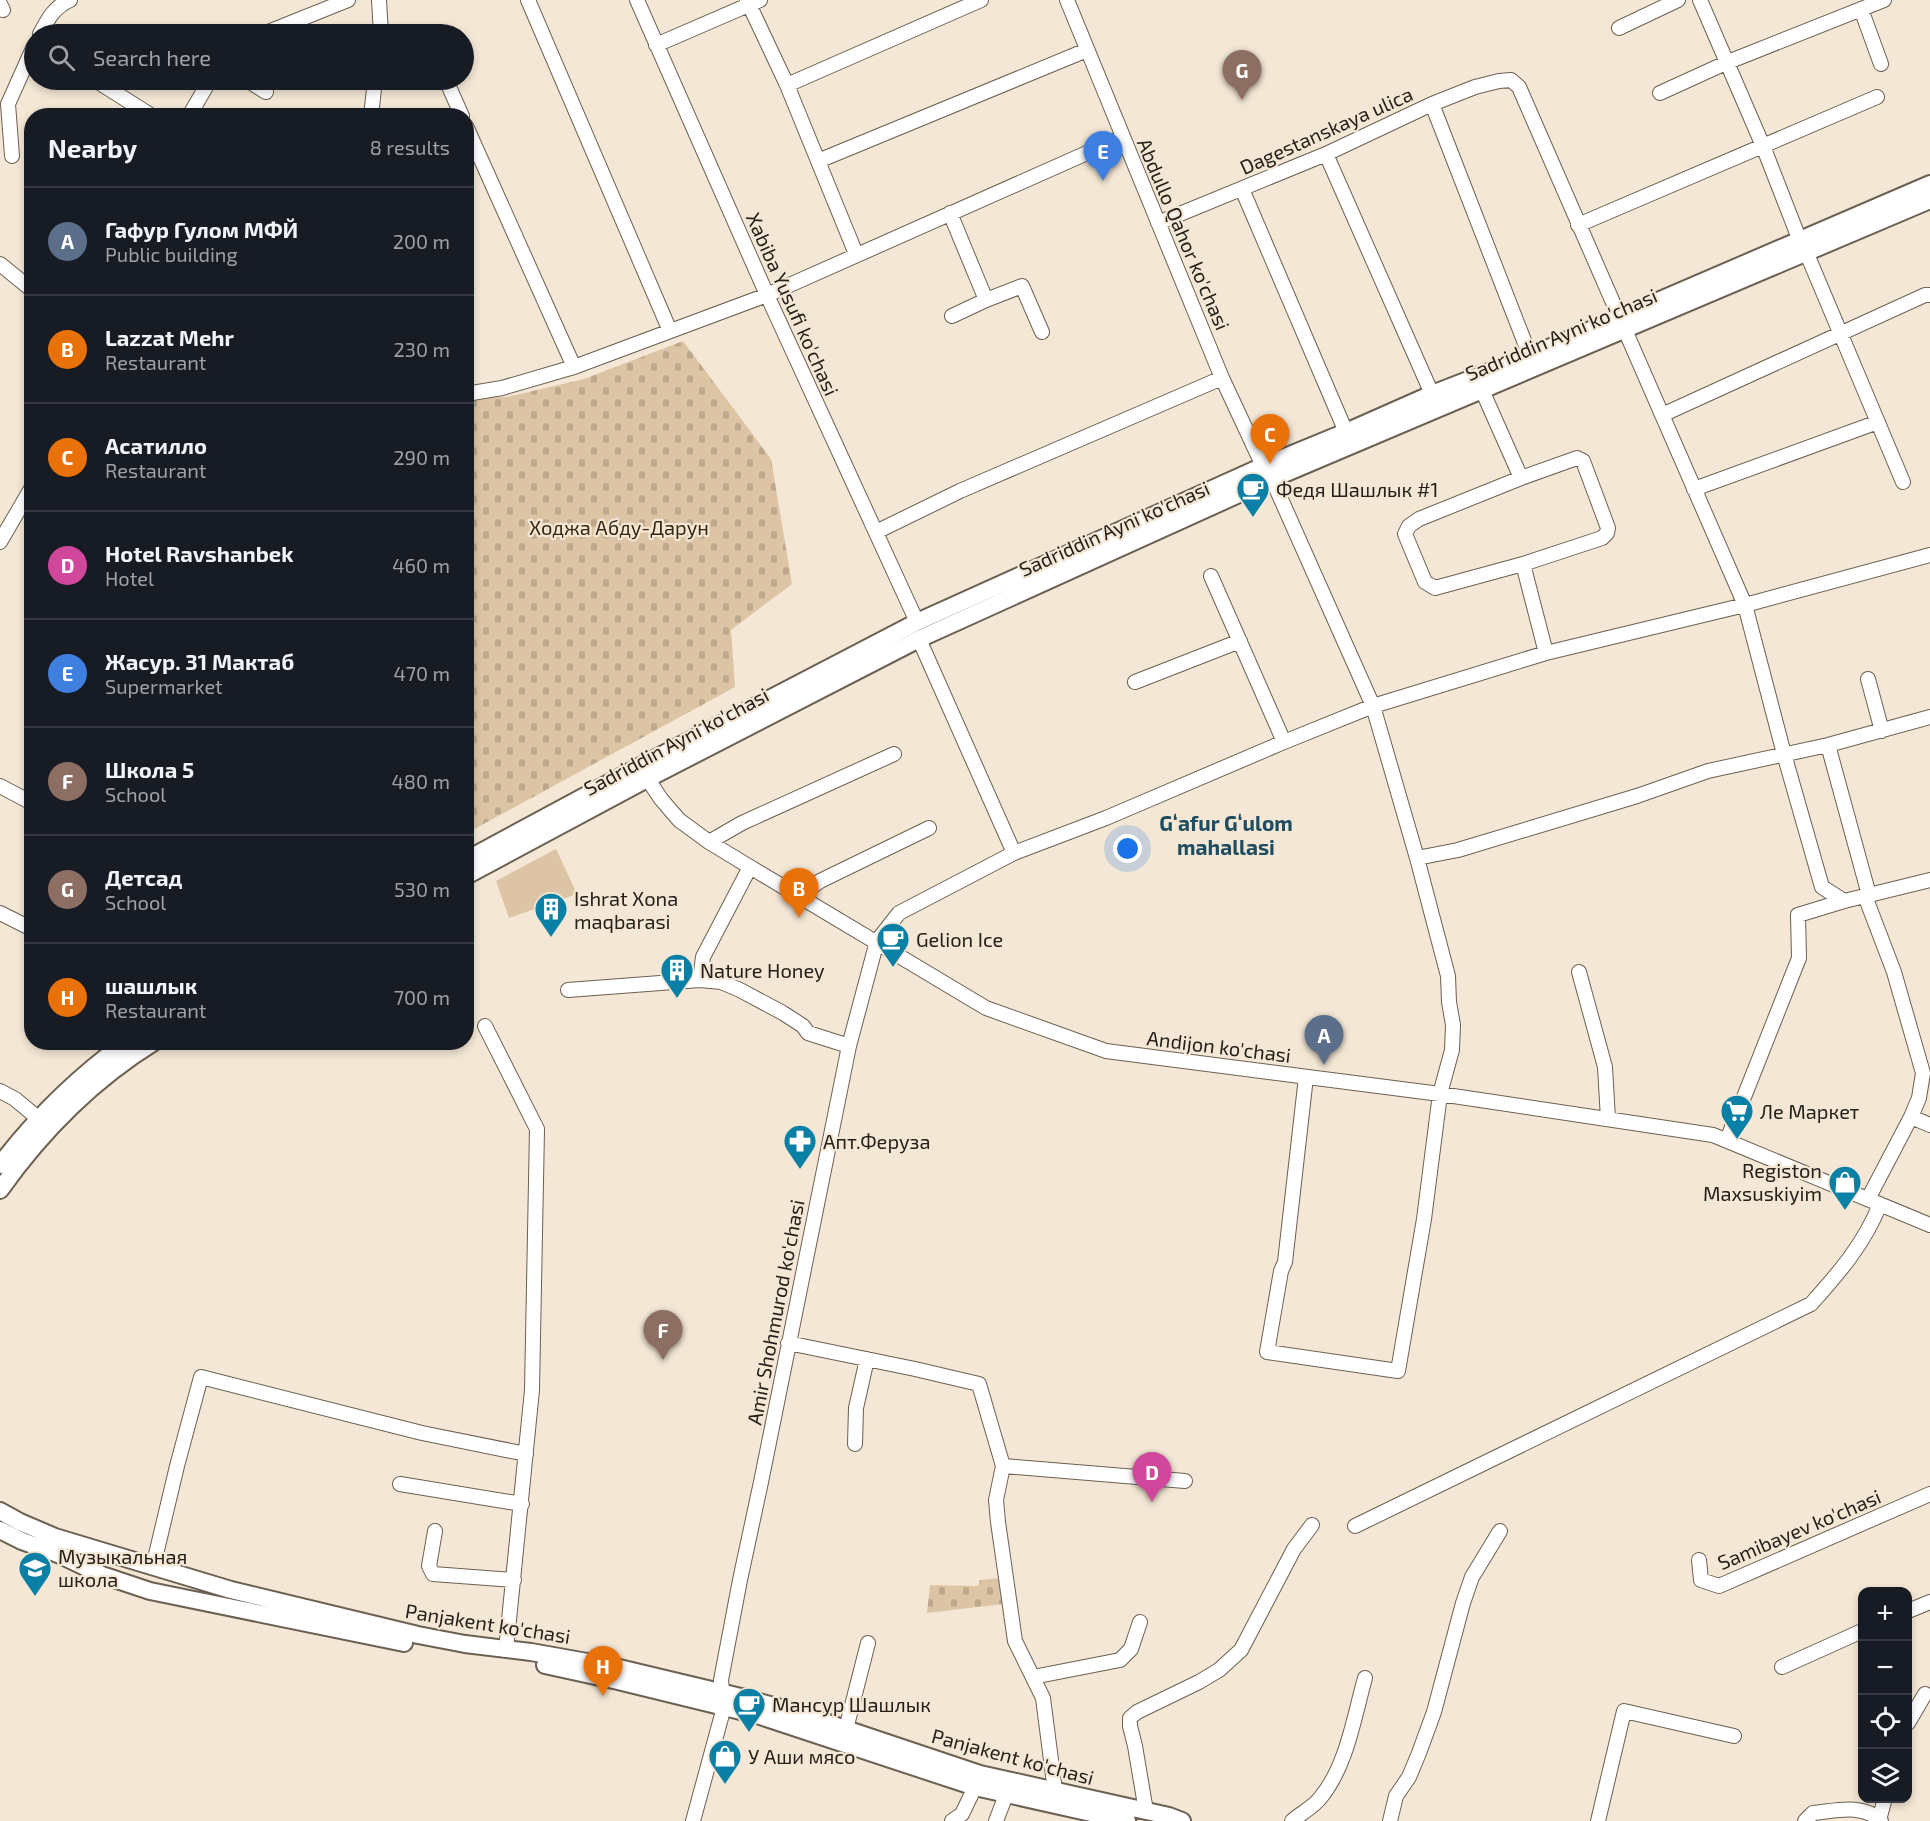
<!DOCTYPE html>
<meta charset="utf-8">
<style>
:root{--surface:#171b24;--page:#20242c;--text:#f1f3f6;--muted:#9ea1a6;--line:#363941;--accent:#0b8043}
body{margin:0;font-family:"Exo 2",sans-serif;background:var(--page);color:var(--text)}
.controls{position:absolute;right:18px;bottom:18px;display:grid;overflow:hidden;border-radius:12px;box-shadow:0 3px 9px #0003}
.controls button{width:54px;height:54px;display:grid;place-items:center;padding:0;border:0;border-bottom:2px solid var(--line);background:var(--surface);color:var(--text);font:30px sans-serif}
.you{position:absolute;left:1128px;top:849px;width:21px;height:21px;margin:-15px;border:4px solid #fff;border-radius:50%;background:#1a73e8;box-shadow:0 0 0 9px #1a73e833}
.badge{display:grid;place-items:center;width:39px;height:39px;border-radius:50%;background:var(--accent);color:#fff;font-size:20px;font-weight:700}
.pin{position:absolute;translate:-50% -50px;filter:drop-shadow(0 2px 3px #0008)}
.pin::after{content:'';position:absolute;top:32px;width:21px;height:18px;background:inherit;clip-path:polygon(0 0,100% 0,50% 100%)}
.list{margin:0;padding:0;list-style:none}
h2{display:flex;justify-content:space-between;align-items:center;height:78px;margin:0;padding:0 24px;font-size:26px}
h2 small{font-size:20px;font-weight:400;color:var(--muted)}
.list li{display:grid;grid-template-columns:39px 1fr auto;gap:18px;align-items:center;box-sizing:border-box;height:108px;padding:0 24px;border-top:2px solid var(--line)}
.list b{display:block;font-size:22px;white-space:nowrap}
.list p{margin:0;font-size:20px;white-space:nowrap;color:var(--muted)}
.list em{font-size:20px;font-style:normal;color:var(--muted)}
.icon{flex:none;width:33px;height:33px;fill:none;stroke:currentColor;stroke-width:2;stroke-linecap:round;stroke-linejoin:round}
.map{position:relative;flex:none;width:1930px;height:1821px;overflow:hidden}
.search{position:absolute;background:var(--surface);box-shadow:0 3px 9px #0003;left:24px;top:24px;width:450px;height:66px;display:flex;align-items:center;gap:15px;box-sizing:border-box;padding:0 21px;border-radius:33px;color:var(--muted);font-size:22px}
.panel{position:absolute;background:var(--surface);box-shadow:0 3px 9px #0003;left:24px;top:108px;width:450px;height:942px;border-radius:24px}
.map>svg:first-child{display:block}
.cemetery{fill:url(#cemetery-stones)}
.green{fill:#dcc4a4}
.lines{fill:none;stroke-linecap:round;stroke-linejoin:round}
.minor-casing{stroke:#6b6051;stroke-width:16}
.major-casing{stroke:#6b6051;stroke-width:20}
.minor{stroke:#fff;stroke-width:14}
.major{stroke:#fff;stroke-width:16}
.labels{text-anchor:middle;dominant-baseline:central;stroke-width:4.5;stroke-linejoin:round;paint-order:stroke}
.street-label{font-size:20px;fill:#25211a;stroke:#f4e7d5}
.poi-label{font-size:20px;fill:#25211a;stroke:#f4e7d5;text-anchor:start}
.park-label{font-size:20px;fill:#372710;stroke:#f4e7d5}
.neighbourhood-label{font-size:21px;font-weight:bold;fill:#1e4c60;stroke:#f4e7d5}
</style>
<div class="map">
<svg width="1930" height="1821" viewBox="0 0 1930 1821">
<defs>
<pattern id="cemetery-stones" width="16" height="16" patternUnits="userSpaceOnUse" patternTransform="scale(1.5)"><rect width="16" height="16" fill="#dcc4a4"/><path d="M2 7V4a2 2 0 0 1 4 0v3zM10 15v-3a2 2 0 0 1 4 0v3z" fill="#bda88d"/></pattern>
</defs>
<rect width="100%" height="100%" fill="#f4e7d5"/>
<!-- cemetery -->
<path class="cemetery" d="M683,341L771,459L792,584L731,630L735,687L467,833V398L507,397L584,379Z
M1000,1578L1003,1604L927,1613L930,1585L978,1586L980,1580Z"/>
<!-- green -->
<path class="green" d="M556,849L577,894L509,918L496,881Z"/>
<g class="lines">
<defs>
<path id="minor" d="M379,0L381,34
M528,0L670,331
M637,0L767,295L917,622
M747,0L787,85L856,254
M1067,0L1222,378L1263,466L1272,479L1373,706L1417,858L1448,976L1449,1002L1453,1025L1452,1050L1440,1094L1424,1219L1398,1371L1267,1352L1281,1271L1285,1262L1306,1077
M1700,0L1763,146L1800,241
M0,4L3,10
M1861,9L1881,64
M1619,28L1678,0
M40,34C48,19 54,7 70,0
M263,34L348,0
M656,45L760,0
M95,80L152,116
M247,80L266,92
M446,80L462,116
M787,85L981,0
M1660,93L1728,62L1884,0
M1432,104L1530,356
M189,116L210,80
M371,116L375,80
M466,126L574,367
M1326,154L1432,394
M12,156L8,104L34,46
M818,161L1087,50
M1242,189L1346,432
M950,213L986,300L1022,286L1042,332
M1158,223L1326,154L1432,104L1475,87L1499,81L1511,80L1519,87L1745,605L1784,754L1822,887L1844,901L1865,896
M1578,225L1877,97
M1807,254L1903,482
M0,264L32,290
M952,316L986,300
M1482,390L1521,478
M466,394L502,388L574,367L767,295L1123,137
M1662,415L1925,295H1930
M1577,458L1583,461L1608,528L1607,533L1602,538L1523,564L1435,588L1425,582L1405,534L1409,526L1419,519L1521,478Z
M1694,489L1878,422
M876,532L960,491L1222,378
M0,542L32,487
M1523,564L1546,653
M1211,576L1284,742
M919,639L1014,853
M1868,679L1882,731
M1135,682L1240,641
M1828,745L1869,895L1865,896L1894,972L1923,1073L1919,1098L1911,1117L1868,1199
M643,772L661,799L679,820L709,842L750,867L986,1008L1106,1051L1440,1094L1713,1135L1930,1225
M0,786L32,803
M709,842L742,823L894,754
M1417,858L1458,850L1637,796L1708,771L1828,745L1930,717
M1869,895L1930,880
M799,896L820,881L929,828
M0,913L32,929
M1579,972L1605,1067L1608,1119
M700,980L703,957L750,867
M568,990L700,980L721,982L740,990L783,1013L803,1026L808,1033L849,1046
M485,1026L537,1129L532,1390L506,1650
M0,1091L15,1099L39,1119
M1911,1117L1930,1125
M1727,1140L1799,958L1798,915L1844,901
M788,1343L915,1369L979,1384L1003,1466L996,1500L998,1522L1015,1641L1043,1698L1055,1791
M855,1444L856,1408L867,1359
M1003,1466L1185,1481
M400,1484L522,1504
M1355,1526L1811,1304C1838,1274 1865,1243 1880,1204
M435,1531L429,1566L433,1574L514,1580
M1699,1560L1701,1580L1719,1586L1930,1494
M153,1567L177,1466L201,1377L422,1433L526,1454
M1908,1611L1930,1602
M1782,1667L1862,1631
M1033,1677L1120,1660L1131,1649L1140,1622
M1908,1723L1925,1694
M846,1729L868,1643
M1146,1811L1135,1746L1130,1726V1718L1137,1712L1199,1682L1219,1670L1241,1650L1294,1549L1312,1525
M1879,1820L1885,1798
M693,1821L724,1707L721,1680L740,1580L761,1482L849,1046L877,941L899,913L1014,853L1106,818L1284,742L1373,706L1546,653L1745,605L1930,555
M952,1821L962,1814L975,1787
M996,1821L1006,1795
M1292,1821C1301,1813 1314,1807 1321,1797C1347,1765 1354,1717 1365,1678
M1390,1821L1396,1796L1409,1777L1419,1753L1434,1712L1463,1603L1472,1577L1500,1531
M1598,1821L1624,1711L1734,1736
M1805,1821L1813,1813C1836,1811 1862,1803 1881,1821"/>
<path id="major" d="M466,860L650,761L917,622L1263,466L1346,432L1432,394L1530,356L1930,184
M466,876L647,779L919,639L1272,479L1930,200
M0,1165C35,1119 79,1076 126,1042
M0,1190C42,1131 91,1081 154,1042
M0,1511L20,1522L55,1537L231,1590L418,1635L465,1644L531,1652L615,1667L745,1698L795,1712L980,1774L1169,1816L1182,1821
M0,1530L22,1541L58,1554L102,1575L150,1591L404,1643
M545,1665L618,1681L757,1715L975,1787L1127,1821"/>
</defs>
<!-- minor casing -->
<use href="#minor" class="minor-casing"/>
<!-- major casing -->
<use href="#major" class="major-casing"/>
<!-- minor -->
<use href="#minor" class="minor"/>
<!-- major -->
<use href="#major" class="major"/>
</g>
<!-- icons -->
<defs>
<symbol id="cafe-pin" viewBox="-11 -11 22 30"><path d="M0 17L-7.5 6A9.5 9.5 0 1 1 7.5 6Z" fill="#0b80a7" stroke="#f4e7d5"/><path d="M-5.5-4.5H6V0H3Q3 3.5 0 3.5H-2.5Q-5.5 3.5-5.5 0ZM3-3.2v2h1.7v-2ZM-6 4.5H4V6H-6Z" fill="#fff"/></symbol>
<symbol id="building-pin" viewBox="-11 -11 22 30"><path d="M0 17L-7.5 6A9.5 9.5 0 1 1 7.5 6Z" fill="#0b80a7" stroke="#f4e7d5"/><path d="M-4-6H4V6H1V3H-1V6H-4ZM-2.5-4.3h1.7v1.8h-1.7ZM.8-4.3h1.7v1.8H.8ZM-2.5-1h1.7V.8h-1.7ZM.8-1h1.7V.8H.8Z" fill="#fff"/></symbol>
<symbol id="supermarket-pin" viewBox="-11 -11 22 30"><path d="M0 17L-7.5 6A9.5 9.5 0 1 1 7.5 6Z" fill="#0b80a7" stroke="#f4e7d5"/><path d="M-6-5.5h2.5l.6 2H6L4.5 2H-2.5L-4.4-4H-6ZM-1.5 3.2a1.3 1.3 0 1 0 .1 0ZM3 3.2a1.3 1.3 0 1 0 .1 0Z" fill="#fff"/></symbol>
<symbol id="pharmacy-pin" viewBox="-11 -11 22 30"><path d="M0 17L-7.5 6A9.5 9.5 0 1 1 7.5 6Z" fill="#0b80a7" stroke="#f4e7d5"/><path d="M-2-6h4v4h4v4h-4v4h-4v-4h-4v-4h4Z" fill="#fff"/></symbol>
<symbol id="shop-pin" viewBox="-11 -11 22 30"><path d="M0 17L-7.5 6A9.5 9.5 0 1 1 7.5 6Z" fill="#0b80a7" stroke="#f4e7d5"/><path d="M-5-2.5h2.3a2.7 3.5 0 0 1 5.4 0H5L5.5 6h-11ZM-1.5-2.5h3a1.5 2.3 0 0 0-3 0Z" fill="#fff"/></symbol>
<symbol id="school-pin" viewBox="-11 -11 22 30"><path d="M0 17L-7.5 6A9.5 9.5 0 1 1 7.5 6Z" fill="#0b80a7" stroke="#f4e7d5"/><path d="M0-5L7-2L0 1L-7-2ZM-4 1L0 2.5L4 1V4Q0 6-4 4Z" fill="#fff"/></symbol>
</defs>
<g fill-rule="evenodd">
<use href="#cafe-pin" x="1234" y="470" width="38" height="52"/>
<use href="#building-pin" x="532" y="890" width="38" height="52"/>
<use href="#cafe-pin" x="874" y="920" width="38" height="52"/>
<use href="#building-pin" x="658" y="951" width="38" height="52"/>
<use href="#supermarket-pin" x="1718" y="1092" width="38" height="52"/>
<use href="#pharmacy-pin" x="781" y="1122" width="38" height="52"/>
<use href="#shop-pin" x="1826" y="1163" width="38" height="52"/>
<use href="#school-pin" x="16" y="1549" width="38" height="52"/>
<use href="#cafe-pin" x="730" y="1685" width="38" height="52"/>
<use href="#shop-pin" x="706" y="1737" width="38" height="52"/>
</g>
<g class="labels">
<!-- street labels -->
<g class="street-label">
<text transform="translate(1326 130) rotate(-24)">Dagestanskaya ulica</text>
<text transform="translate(1184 234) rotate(67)">Abdullo Qahor ko'chasi</text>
<text transform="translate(793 304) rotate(66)">Xabiba Yusufi ko'chasi</text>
<text transform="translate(1561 334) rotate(-23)">Sadriddin Ayni ko'chasi</text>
<text transform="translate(1114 528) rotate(-24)">Sadriddin Ayni ko'chasi</text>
<text transform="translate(676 741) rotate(-28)">Sadriddin Ayni ko'chasi</text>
<text transform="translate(1219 1046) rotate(7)">Andijon ko'chasi</text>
<text transform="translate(775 1312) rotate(-79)">Amir Shohmurod ko'chasi</text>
<text transform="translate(1799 1529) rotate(-23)">Samibayev ko'chasi</text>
<text transform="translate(488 1623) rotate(9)">Panjakent ko'chasi</text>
<text transform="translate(1013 1756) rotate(15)">Panjakent ko'chasi</text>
</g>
<!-- poi labels -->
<g class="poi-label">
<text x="1276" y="489">Федя Шашлык #1</text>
<text x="574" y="898">Ishrat Хоnа<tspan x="574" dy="23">mаqbаrasi</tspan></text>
<text x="916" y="939">Gelion Ice</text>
<text x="700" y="970">Nature Honey</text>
<text x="1760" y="1111">Ле Маркет</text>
<text x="823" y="1141">Апт.Феруза</text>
<text x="1822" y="1170" text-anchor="end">Registon<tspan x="1822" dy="23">Maxsuskiyim</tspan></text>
<text x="58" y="1556">Музыкальная<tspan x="58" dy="23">школа</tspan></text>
<text x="772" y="1704">Мансур Шашлык</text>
<text x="748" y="1756">У Аши мясо</text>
</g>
<!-- park labels -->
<g class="park-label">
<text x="619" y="527">Ходжа Абду-Дарун</text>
</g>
<!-- neighbourhood labels -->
<g class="neighbourhood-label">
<text x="1226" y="822">Gʻafur Gʻulom<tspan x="1226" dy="24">mahallasi</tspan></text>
</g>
</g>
</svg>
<div class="controls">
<button>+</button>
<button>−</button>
<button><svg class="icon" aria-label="locate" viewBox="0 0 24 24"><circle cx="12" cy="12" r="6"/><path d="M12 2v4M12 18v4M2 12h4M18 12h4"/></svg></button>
<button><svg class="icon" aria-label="layers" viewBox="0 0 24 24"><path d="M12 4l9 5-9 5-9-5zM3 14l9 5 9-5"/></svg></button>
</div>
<div class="you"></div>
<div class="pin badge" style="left:1324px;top:1065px;background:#5c6f8a">A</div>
<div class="pin badge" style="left:799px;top:918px;background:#e8710a">B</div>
<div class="pin badge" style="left:1270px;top:464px;background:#e8710a">C</div>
<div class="pin badge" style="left:1152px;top:1502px;background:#d1479c">D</div>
<div class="pin badge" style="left:1103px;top:181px;background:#3f7fe0">E</div>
<div class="pin badge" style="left:663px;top:1360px;background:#8d6e63">F</div>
<div class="pin badge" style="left:1242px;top:100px;background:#8d6e63">G</div>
<div class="pin badge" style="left:603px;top:1696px;background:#e8710a">H</div>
<div class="search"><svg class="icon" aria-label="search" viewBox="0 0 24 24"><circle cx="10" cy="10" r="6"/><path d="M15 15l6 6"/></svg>Search here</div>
<section class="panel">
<h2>Nearby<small>8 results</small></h2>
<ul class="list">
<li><span class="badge" style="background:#5c6f8a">A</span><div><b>Гафур Гулом МФЙ</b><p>Public building</p></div><em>200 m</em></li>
<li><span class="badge" style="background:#e8710a">B</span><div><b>Lazzat Mehr</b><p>Restaurant</p></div><em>230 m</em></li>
<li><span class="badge" style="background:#e8710a">C</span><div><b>Асатилло</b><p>Restaurant</p></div><em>290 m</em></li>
<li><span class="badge" style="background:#d1479c">D</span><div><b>Hotel Ravshanbek</b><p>Hotel</p></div><em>460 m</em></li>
<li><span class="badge" style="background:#3f7fe0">E</span><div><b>Жасур. 31 Мактаб</b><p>Supermarket</p></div><em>470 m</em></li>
<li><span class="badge" style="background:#8d6e63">F</span><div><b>Школа 5</b><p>School</p></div><em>480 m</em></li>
<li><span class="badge" style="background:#8d6e63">G</span><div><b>Детсад</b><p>School</p></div><em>530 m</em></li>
<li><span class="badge" style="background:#e8710a">H</span><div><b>шашлык</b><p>Restaurant</p></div><em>700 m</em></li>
</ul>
</section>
</div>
